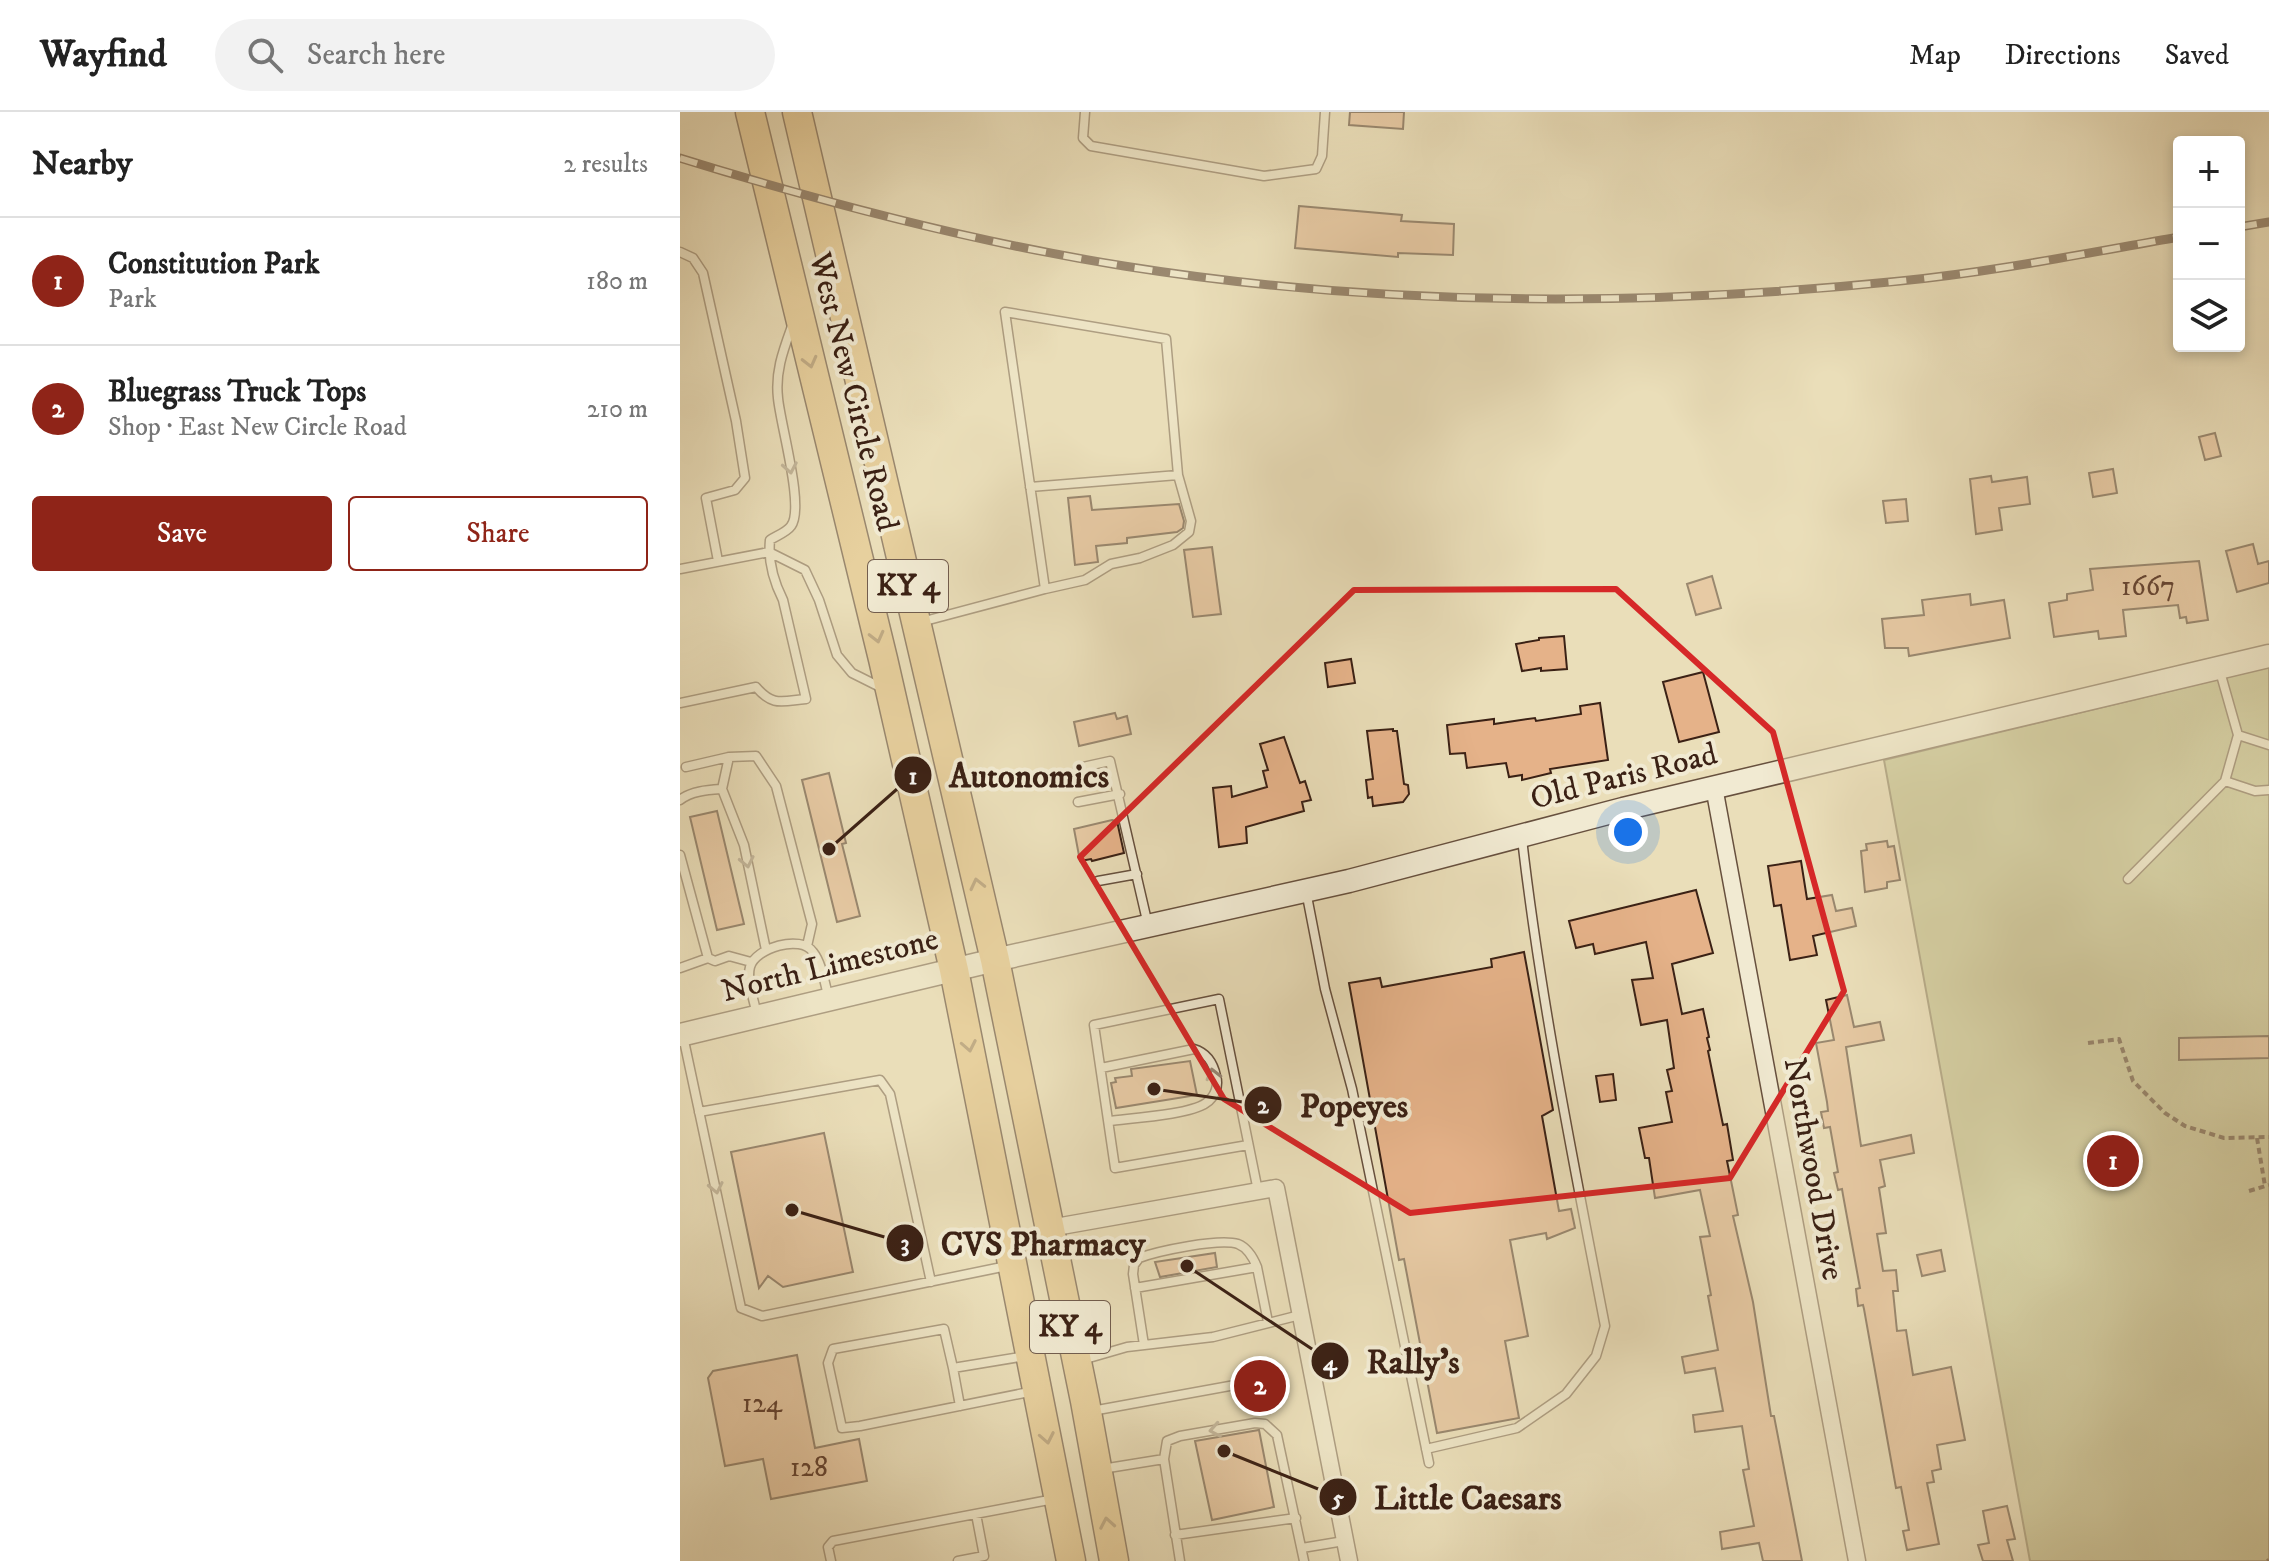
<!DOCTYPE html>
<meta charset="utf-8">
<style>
:root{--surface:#fff;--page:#f2f2f2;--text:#222;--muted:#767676;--line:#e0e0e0;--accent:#8f2418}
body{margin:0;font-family:"IM FELL DW Pica",serif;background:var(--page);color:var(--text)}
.controls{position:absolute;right:24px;top:24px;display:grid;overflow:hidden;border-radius:8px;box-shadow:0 4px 12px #0003}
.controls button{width:72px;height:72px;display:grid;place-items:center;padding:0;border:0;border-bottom:2px solid var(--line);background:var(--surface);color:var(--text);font:40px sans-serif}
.you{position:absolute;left:948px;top:720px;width:28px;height:28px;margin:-20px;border:6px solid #fff;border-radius:50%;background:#1a73e8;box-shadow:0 0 0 12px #1a73e833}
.badge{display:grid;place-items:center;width:52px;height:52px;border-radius:50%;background:var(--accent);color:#fff;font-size:26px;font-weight:700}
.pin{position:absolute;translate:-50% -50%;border:4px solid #fff;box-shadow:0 2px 8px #0006}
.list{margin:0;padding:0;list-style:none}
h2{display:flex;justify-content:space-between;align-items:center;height:104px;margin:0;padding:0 32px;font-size:34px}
h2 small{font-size:26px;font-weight:400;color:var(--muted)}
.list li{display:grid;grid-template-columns:52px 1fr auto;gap:24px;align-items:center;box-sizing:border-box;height:128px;padding:0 32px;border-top:2px solid var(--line)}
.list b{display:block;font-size:30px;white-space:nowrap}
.list p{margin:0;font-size:26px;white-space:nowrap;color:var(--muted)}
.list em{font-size:26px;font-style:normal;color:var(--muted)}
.actions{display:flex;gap:16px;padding:24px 32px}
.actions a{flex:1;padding:18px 0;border:2px solid var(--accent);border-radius:8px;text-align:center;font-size:28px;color:var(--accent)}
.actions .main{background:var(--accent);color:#fff}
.icon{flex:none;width:44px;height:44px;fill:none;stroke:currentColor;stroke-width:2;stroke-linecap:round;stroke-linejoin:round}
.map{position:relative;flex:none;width:1589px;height:1449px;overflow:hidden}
header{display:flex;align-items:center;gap:48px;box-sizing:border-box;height:112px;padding:0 40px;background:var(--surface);border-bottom:2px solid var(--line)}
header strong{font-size:38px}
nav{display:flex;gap:44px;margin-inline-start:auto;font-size:28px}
.search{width:560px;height:72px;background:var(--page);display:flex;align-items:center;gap:20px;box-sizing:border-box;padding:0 28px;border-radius:44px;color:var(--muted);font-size:30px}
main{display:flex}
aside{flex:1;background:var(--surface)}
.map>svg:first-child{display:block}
.green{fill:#bfbf8a;stroke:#7d7050;stroke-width:2}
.building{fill:#e5b289;stroke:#3b2115;stroke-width:2}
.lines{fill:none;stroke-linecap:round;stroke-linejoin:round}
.service-casing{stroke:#67503e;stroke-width:11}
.minor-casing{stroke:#67503e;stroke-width:19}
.tertiary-casing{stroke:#67503e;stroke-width:25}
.trunk-casing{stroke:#3b2115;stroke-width:31}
.path{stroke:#3b2115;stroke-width:4;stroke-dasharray:6 4;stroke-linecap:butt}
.service{stroke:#f1ead2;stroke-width:8}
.minor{stroke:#f1ead2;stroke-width:16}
.tertiary{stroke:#f1ead2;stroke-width:22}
.trunk{stroke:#e5bf7c;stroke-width:28}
.rail-casing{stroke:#3b2115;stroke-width:9}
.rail{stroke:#f1ead2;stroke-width:6;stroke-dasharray:18;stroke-linecap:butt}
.oneway{stroke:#907048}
.oneway2{stroke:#968674}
.marked{fill:none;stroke:#d62828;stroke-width:6;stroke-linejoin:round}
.labels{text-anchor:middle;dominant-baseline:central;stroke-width:8;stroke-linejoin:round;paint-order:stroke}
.number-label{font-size:28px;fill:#664532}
.shield{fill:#f1ead2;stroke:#725d4e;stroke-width:2}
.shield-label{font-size:30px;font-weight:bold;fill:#3b2115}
.street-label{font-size:32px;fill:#3b2115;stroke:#f1ead2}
.leader{fill:none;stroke:#3b2115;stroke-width:3}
.callout-dot{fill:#3b2115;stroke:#f1ead2;stroke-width:3}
.mark-label{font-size:24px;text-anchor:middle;font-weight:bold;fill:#fff}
.callout-label{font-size:34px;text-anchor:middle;font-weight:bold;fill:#3b2115;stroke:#f1ead2;stroke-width:8;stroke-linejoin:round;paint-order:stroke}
</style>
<header>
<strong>Wayfind</strong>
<div class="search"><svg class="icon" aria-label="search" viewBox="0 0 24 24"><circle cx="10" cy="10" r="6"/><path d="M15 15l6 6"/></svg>Search here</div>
<nav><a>Map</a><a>Directions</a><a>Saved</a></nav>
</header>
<main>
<aside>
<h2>Nearby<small>2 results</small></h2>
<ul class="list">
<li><span class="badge">1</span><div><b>Constitution Park</b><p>Park</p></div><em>180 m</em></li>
<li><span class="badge">2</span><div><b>Bluegrass Truck Tops</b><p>Shop · East New Circle Road</p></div><em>210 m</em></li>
</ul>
<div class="actions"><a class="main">Save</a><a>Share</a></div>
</aside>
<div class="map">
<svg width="1589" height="1449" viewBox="0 0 1589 1449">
<rect width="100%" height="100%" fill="#eadeb9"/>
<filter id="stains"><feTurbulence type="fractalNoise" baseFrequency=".0025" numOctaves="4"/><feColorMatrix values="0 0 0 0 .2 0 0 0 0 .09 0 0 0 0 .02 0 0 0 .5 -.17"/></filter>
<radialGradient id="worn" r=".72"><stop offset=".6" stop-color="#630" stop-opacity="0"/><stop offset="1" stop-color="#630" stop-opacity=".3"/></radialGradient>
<!-- green -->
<path class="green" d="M1589,555V1449H1350L1204,648Z"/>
<!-- building -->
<path class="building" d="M670,0H724L723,17L669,13Z
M619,94L722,103L721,109L774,112L773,143L718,141V145L615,136Z
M1535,321L1541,344L1525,348L1519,325Z
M1433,357L1437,381L1413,385L1409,361Z
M1311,364L1312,370L1347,365L1350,392L1319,396L1322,418L1296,422L1290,367Z
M410,384L412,398L499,392L504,409L503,416L497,420L447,426V431L416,434L418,450L395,453L388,386Z
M1226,387L1228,409L1206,411L1203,389Z
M1573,432L1578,452L1589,449V471L1557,480L1546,439Z
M532,435L541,502L513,505L504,438Z
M1519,449L1528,508L1507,511L1506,505L1500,506L1498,493L1443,498L1446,524L1419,527L1418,519L1374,525L1369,491L1387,488V482L1413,478L1410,457Z
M1032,464L1041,496L1016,503L1007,472Z
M1290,482L1291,493L1324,488L1330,526L1229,544L1228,536H1205L1202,507L1244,503L1242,488Z
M884,524L887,557L861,559V556L842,559L836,532L859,528V526Z
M671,547L675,571L648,575L645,551Z
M1023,560L1039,620L999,630L983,570Z
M920,591L928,648L870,657L871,661L842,668V663L829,665L826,651L787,656L785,641L770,642L767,613L814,607V612L855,606L856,609L901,602L900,594Z
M435,601L437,607L447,604L451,622L399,634L394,610Z
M713,617V619H717L724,672L728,673L729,682L723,690L693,694L692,685L688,686L686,668L693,667L687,619Z
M604,625L620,671L625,669L631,688L622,690L624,699L566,715L567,731L539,735L533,676L551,674L552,685L587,675L583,659L588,658L580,632Z
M149,661L166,731L162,732L180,804L157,810L122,668Z
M37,699L64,812L37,818L10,705Z
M432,708L437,709L444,741L412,749L411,747L400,749L394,717Z
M1207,729L1208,735L1214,734L1220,768L1207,770V776L1185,780L1181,739L1187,738L1186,732Z
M1121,749L1127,787L1152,783L1156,799L1172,796L1176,814L1133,824L1137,843L1110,848L1101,793L1094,794L1088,754Z
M1016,778L1033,841L992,852L1002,902L1023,897L1029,925L1027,926L1030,938L1028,939L1043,1013L1047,1012L1053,1048L1047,1049L1058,1103L1053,1104L1073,1190L1091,1304H1094L1122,1449H1083L1079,1431L1042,1437L1040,1420L1074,1414L1063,1358L1069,1357L1062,1314L1015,1320L1013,1303L1043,1299L1035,1256L1005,1261L1002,1245L1038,1238L1028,1184L1031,1183L1020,1125L1030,1124L1020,1078L975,1086L969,1046H965L959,1016L992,1010L986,980L992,979L987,958L994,956L987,908L961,913L952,868L973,866L966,830L915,842L913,832L896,836L889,809Z
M844,840L873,998L862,1004L879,1099L891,1097L895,1116L867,1127L866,1121L830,1128L848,1224L825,1229L839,1306L757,1321L724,1147L719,1148L669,871L700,866L702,875L812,855L811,847Z
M1167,883L1174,915L1200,910L1204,928L1166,935L1181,1034L1231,1023L1234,1041L1200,1048L1205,1074L1199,1076L1206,1121L1197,1122L1203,1159L1216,1158L1218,1179H1213L1217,1219L1226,1218L1233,1263L1271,1255L1285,1328L1257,1333L1261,1357L1252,1359L1254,1370L1247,1371L1259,1432L1227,1438L1223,1419L1229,1418L1221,1375L1216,1376L1184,1197L1183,1193L1178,1194L1176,1177L1180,1176L1163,1083L1162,1077L1158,1078L1154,1061L1158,1060L1150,1015L1144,1016L1141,1000L1148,999L1147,990L1136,931L1154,928L1146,888Z
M1589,924V946L1499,948V926Z
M510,949L517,983L436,996L431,971L436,970L435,966L452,964L451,957Z
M933,962L936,988L920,990L916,964Z
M144,1021L173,1160L103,1175L88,1164L79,1176L51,1040Z
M1261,1138L1265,1159L1242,1164L1237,1143Z
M535,1141L537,1155L480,1165L475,1150Z
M117,1243L135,1336L179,1327L187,1369L91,1387L83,1347L45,1354L28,1266L33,1259Z
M579,1318L594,1395L532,1408L515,1329Z
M1327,1394L1335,1427L1327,1428L1333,1449H1303L1298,1433L1309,1431L1303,1399Z"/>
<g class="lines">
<defs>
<path id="service" d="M405,0L403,26L411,34L584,64L636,57L642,44L645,0
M0,140L13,146L23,161L56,309L65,366L55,378L26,386L38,449
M0,457L89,440L125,458L139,488L157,543L172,561L202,576
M365,477L405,468L431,452L460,446L493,433L509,420L511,409L498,363
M241,510L365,477L325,200L486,227L498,363L350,375
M0,591L76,575C93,595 102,589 126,587L103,488C94,470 88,448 90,428C96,424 107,420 111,414C125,396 100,311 98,286C95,260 103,239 112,214
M1558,623L1589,633
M6,655L49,645
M398,656L430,649L468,813
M1545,669L1575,679L1589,678
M42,677L64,733L86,838
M0,688C11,679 28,678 42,677L49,645L76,644L96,674L132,812L127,834
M398,690L440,682
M0,743L28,846L35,849L49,844L71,850
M1448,767L1545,669L1558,623L1539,556
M418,769L457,762
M626,779L645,877L672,977L749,1351
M0,856L28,846
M77,904C75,890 66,869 70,855C75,836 121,822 133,840C142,851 145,873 149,887
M3,924L61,1196L82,1204L327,1154
M421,956L514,937C527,941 533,950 536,964C539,974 535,985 526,991C509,1003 451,1006 429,1009
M19,1000L200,968L210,982L251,1170
M568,1033L435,1056L414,913L539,887L578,1079
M455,1176L577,1155L588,1210
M464,1233L453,1162L454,1153L459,1146C478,1139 539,1126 558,1132C568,1136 573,1145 577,1155
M346,1244L273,1256L264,1217L153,1237L148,1251L162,1316L180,1314L354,1279
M402,1248L447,1235L533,1225L620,1203
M273,1256L280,1294
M412,1299L555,1273
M746,1337L837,1316L886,1282L916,1244L925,1214C894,1052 861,891 842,727
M484,1347L487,1329L500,1324L575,1311L585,1312L597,1323L624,1449
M422,1357L484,1347L500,1449
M495,1423L616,1406
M622,1436L664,1429
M151,1449L148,1435L153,1429L374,1387
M278,1449L304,1444L296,1402"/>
<path id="minor" d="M1034,675L1177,1449
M370,1116L596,1076L669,1449"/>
<path id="tertiary" d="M0,923L315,848L669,769L943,697L1589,544"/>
<path id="trunk" d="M70,0L203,547L274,858L391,1449
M117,0L315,848L405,1289L434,1449"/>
</defs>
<!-- service casing -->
<use href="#service" class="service-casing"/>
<!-- minor casing -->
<use href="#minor" class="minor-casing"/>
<!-- tertiary casing -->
<use href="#tertiary" class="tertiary-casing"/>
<!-- trunk casing -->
<use href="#trunk" class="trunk-casing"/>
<!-- path -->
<path class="path" d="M1408,931L1439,927L1453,969L1485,1001L1505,1014L1544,1026L1589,1025
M1577,1026L1585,1074
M1569,1079L1589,1073
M1587,1449L1589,1448"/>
<!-- service -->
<use href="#service" class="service"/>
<!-- minor -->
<use href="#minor" class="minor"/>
<!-- tertiary -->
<use href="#tertiary" class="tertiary"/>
<!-- trunk -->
<use href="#trunk" class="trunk"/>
<defs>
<path id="rail" d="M0,46C145,91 294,130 444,154C700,195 963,195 1220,169C1313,160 1407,141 1499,125
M1559,115L1589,110"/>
</defs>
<!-- rail casing -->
<use href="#rail" class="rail-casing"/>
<!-- rail -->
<use href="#rail" class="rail"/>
</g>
<!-- one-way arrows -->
<defs><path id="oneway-chevron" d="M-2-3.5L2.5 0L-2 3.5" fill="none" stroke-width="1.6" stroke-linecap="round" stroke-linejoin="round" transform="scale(2)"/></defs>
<g class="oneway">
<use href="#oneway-chevron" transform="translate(130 250) rotate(76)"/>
<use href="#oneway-chevron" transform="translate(197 525) rotate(76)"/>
<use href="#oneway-chevron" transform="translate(297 772) rotate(-103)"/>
<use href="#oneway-chevron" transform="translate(289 934) rotate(79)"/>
<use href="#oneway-chevron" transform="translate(367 1326) rotate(79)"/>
<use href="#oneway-chevron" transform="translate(427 1411) rotate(-100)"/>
</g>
<g class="oneway2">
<use href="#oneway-chevron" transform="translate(110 356) rotate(80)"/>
<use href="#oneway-chevron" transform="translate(67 750) rotate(78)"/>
<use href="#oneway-chevron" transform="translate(533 962) rotate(-104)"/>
<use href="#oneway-chevron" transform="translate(36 1076) rotate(78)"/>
<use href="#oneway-chevron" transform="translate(535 1318) rotate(170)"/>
</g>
<!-- marked area -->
<path d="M0 0H1589V1449H0ZM936,477L1093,620L1164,879L1050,1066L730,1101L544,987L400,745L674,478Z" fill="#eadeb9" fill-opacity=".55" fill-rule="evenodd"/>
<path class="marked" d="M936,477L1093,620L1164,879L1050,1066L730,1101L544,987L400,745L674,478Z"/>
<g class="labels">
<!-- number labels -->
<g class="number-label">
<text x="1468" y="474">1667</text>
<text x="82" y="1291">124</text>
<text x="129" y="1355">128</text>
</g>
<!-- shield labels -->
<g class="shield">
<rect x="188" y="448" width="80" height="52" rx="6"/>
<rect x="350" y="1189" width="80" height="52" rx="6"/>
</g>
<g class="shield-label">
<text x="228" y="474">KY 4</text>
<text x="390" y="1215">KY 4</text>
</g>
<!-- street labels -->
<g class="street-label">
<text transform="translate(173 280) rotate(76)">West New Circle Road</text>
<text transform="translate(944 665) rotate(-14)">Old Paris Road</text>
<text transform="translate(150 854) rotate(-14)">North Limestone</text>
<text transform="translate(1133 1057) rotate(80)">Northwood Drive</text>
</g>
</g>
<!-- callouts -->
<path class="leader" d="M149 737L233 663M474 977L583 993M112 1098L225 1131M507 1154L650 1249M544 1339L658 1385"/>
<g class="callout-dot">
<circle cx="149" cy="737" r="8"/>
<circle cx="474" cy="977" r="8"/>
<circle cx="112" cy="1098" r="8"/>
<circle cx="507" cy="1154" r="8"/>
<circle cx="544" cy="1339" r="8"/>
<circle cx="233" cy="663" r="20"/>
<circle cx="583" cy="993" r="20"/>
<circle cx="225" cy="1131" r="20"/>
<circle cx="650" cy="1249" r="20"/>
<circle cx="658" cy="1385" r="20"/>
</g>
<g class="mark-label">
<text x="233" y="672">1</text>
<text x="583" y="1001">2</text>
<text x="225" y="1139">3</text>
<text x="650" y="1258">4</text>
<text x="658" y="1394">5</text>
</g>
<g class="callout-label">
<text x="349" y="675">Autonomics</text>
<text x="674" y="1005">Popeyes</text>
<text x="363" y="1143">CVS Pharmacy</text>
<text x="733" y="1261">Rally's</text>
<text x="788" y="1397">Little Caesars</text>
</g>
<rect width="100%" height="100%" filter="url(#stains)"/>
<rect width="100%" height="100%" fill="url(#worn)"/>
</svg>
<div class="controls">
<button>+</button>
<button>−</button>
<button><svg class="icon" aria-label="layers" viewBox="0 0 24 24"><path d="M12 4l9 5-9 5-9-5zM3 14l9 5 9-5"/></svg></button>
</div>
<div class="you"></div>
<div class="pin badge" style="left:1433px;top:1049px">1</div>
<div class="pin badge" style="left:580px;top:1274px">2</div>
</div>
</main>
